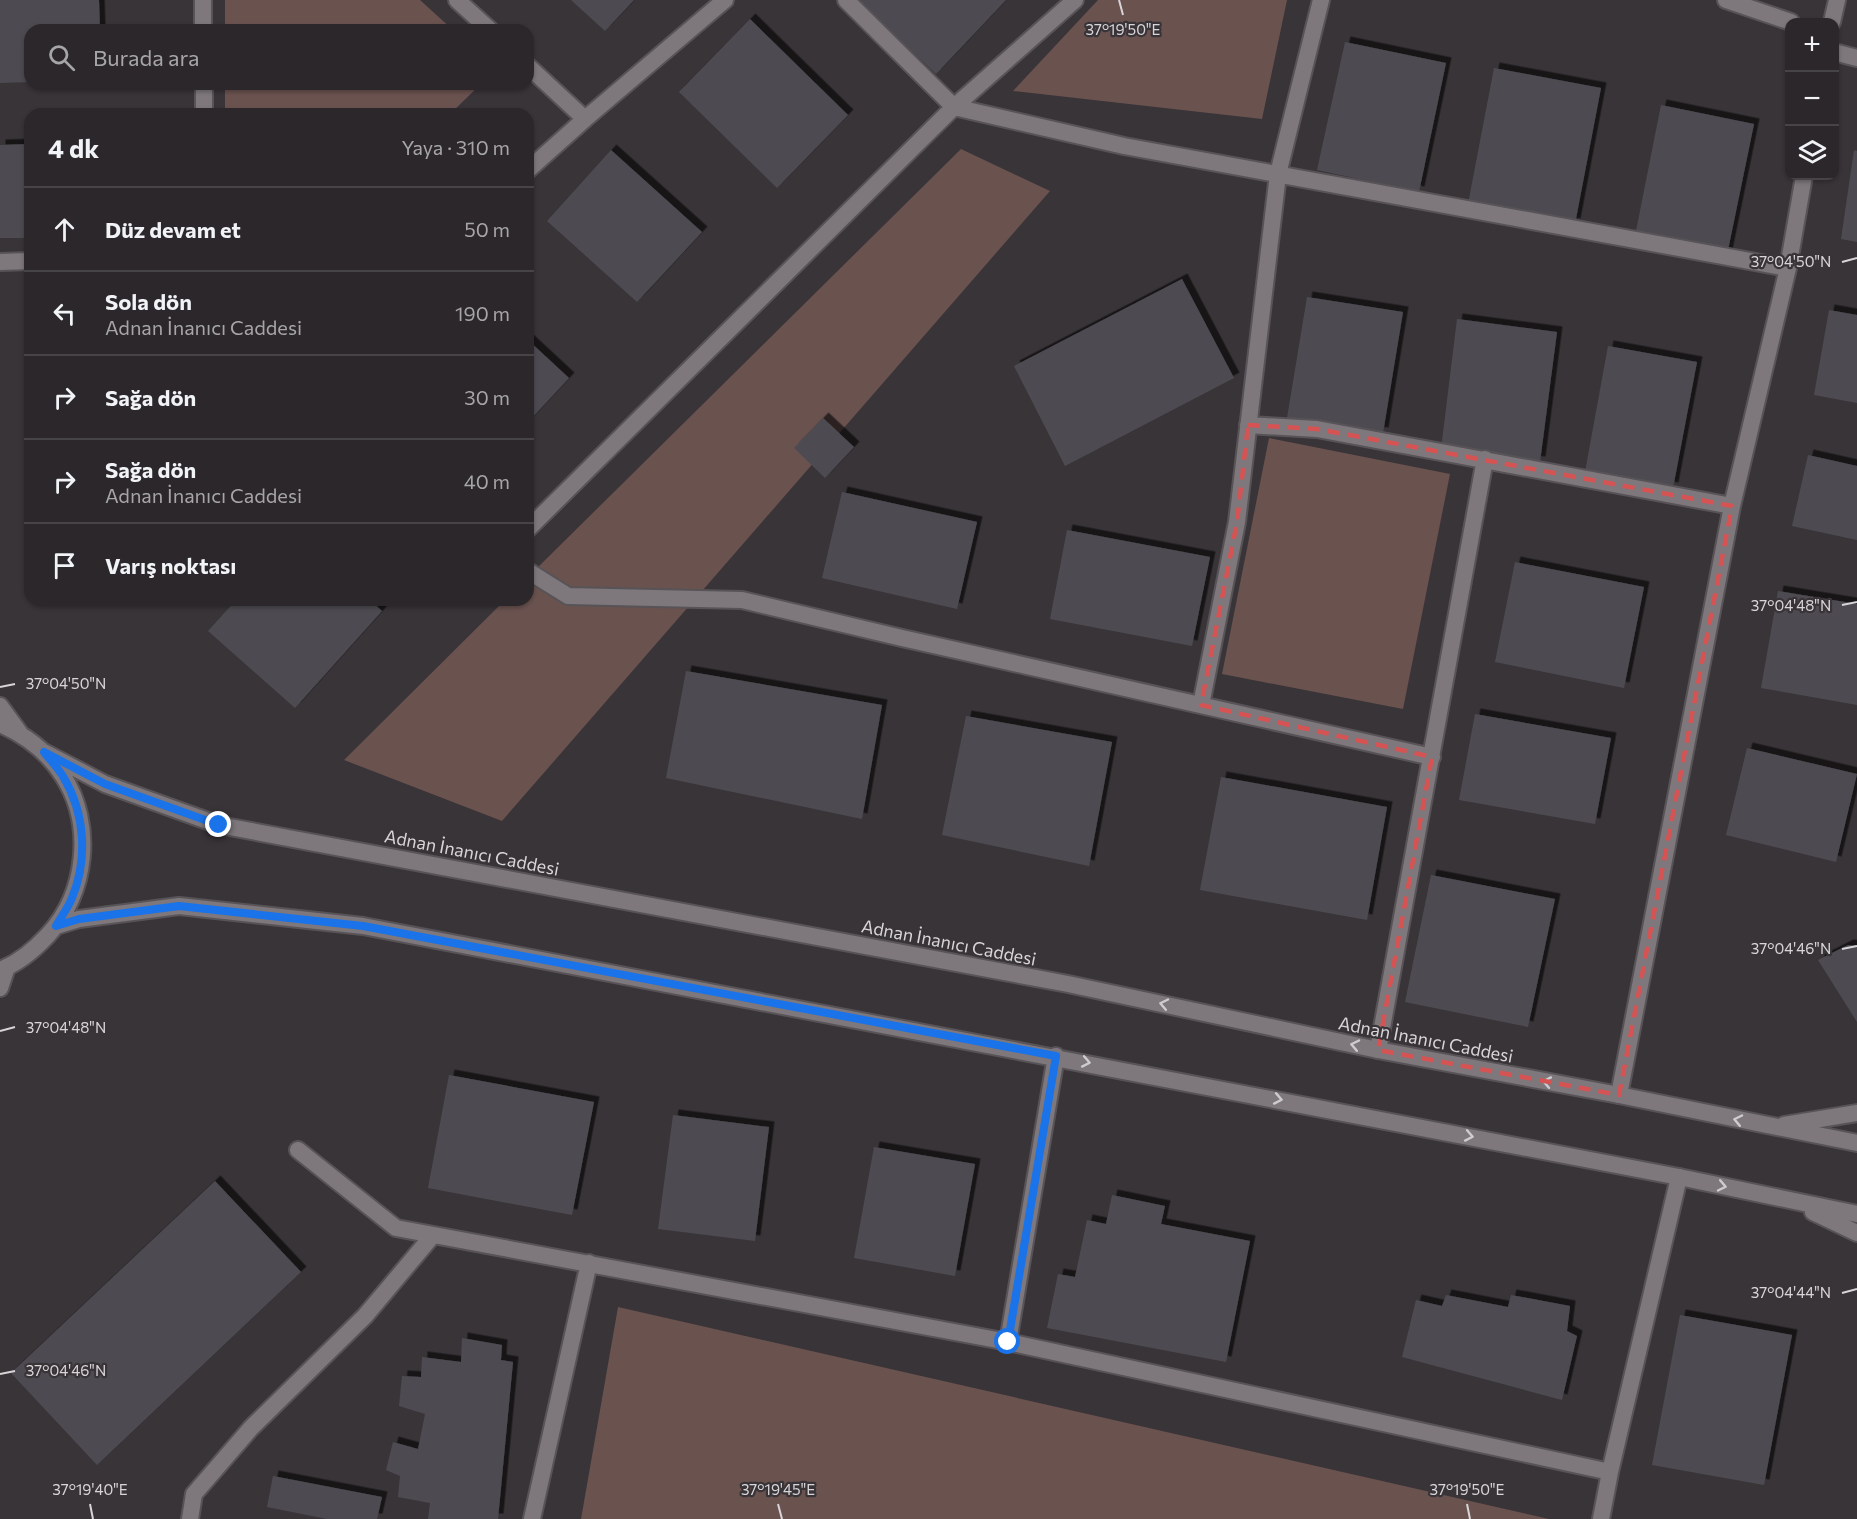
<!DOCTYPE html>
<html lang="tr">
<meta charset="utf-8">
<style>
:root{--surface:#2b272a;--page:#332f32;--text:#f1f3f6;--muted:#a6a5a8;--line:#474447}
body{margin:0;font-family:Commissioner,sans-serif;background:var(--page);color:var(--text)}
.controls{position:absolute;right:18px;top:18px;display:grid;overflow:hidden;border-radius:12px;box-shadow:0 2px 4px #0004}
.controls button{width:54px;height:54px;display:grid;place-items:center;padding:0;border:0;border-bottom:2px solid var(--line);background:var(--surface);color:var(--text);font:30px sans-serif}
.stop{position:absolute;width:18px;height:18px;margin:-14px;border:4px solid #1a73e8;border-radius:50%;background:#fff}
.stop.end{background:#1a73e8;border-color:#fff;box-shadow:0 2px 6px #0008}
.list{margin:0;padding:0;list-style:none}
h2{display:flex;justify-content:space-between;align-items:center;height:78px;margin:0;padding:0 24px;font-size:26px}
h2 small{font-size:20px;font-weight:400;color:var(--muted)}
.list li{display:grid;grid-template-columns:39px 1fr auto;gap:18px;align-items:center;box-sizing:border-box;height:84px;padding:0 24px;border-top:2px solid var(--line)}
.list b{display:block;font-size:22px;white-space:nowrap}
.list p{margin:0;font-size:20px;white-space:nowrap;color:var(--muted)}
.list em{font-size:20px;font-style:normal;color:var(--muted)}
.icon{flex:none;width:33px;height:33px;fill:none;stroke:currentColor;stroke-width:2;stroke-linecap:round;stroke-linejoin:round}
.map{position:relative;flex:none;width:1857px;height:1519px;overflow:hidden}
.search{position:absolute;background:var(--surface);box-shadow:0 2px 4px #0004;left:24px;top:24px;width:510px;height:66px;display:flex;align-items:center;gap:15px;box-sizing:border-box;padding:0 21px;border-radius:18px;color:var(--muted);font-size:22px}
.panel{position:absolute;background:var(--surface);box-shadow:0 2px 4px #0004;left:24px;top:108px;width:510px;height:498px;border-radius:18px}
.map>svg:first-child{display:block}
.green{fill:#6a524f}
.building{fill:#4d4b51;filter:url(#shadow)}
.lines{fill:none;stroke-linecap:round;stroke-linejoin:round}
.minor-casing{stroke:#575357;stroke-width:20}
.tertiary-casing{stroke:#575357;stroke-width:20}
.secondary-casing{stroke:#575357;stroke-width:20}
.minor{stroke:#7e787d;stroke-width:16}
.tertiary{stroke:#7e787d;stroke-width:16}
.secondary{stroke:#7e787d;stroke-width:16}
.oneway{stroke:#cfcccf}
.route{stroke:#1a73e8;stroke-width:8}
.marked{fill:none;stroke:#d65354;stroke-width:4.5;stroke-dasharray:12 8;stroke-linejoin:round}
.ticks{fill:none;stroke:#d8d5d8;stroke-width:2}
.labels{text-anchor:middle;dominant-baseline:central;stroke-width:4.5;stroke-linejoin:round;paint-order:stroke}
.street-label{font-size:18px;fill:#d8d5d8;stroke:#393438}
.ticks-label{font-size:15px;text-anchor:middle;fill:#d8d5d8;stroke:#393438;stroke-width:4.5;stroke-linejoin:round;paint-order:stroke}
</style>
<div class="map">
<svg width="1857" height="1519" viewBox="0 0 1857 1519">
<defs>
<filter id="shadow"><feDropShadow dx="5.5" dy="-5.5" stdDeviation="0" flood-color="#0009"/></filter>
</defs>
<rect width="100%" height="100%" fill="#393438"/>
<!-- green -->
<path class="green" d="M225,0H420L453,30H225Z
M1098,0H1287L1262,119L1013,91Z
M225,84H481L450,114H225Z
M961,149L1050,191L502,821L344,760L505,600H528V577Z
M1269,438L1450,474L1403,709L1222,674Z
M618,1307L1549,1519H581Z"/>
<!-- building -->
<path class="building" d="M0,0H99L100,30H30V82L0,83Z
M571,0H634L605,31Z
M857,0H1006L936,74Z
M750,19L848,115L777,188L679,92Z
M1345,42L1446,63L1419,192L1317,170Z
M1494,68L1601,88L1575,224L1468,204Z
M1661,105L1754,124L1727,255L1635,236Z
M30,144V238H0V145Z
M611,150L702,232L637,302L547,221Z
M1854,150L1857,151V242L1841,239Z
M1182,279L1234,378L1065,466L1014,366Z
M1307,297L1403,312L1383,433L1287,418Z
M1829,310L1857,315V403L1814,395Z
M1457,319L1557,332L1540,462L1441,449Z
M528,340L569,378L528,422Z
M1608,346L1697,362L1673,488L1585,472Z
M823,418L854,447L825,478L794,448Z
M1808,455L1857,466V540L1792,526Z
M842,492L977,522L957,609L822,578Z
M1067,530L1210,557L1192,646L1050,619Z
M1515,562L1644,587L1624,688L1495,662Z
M1778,591L1857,604V705L1761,688Z
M236,600H370L382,611L295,708L208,631Z
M686,671L882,705L862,819L666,778Z
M1475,714L1611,738L1595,824L1459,800Z
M966,716L1112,742L1089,866L942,835Z
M1747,748L1857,774L1836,862L1726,835Z
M1221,777L1387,807L1367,920L1200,890Z
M1431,875L1555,899L1528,1027L1405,1002Z
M1848,945L1857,946V1022L1818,960Z
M449,1075L594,1102L572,1215L428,1188Z
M673,1115L769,1127L755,1241L658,1229Z
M874,1147L975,1164L955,1276L854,1258Z
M215,1181L301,1272L97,1465L11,1373Z
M1112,1195L1165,1206L1161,1224L1250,1241L1226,1362L1047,1328L1058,1274L1075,1277L1087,1220L1106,1224Z
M1446,1295L1508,1307L1511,1295L1570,1306L1567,1331L1577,1336L1562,1400L1402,1357L1416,1300L1442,1306Z
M1680,1315L1792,1335L1764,1485L1652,1465Z
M462,1338L502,1345L501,1360L513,1362L498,1519H428L430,1503L398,1497L400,1476L386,1470L393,1442L418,1449L425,1414L399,1406L402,1376L421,1377L422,1357L461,1362Z
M273,1476L382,1497L377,1519H327L267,1507Z"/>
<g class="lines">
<defs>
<path id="minor" d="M203,0V30
M457,0L490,30
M846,0L954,107L1124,146L1788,268
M1726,0L1791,22
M1832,22L1837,0
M1834,52L1857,58
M528,66L585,119
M204,84V114
M528,170L585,119L725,0
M0,262L30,261
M1248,425L1317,429L1732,506
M528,529L954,107L1075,0
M528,571L568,596L742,600L902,638L1432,757
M1201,705L1237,522L1278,174L1321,0
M1378,1050L1485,459
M1619,1095L1732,506L1788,268L1804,176
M298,1150L396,1228L1008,1342L1610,1472L1679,1177
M1008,1342L1056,1056
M190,1519L194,1494L251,1428L365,1316L433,1235
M532,1519L589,1263
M1601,1519L1610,1472"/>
<path id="tertiary" d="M0,706L19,732
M0,988L7,967"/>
<path id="secondary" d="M0,724C25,735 48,752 63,776C94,824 87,893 48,935C35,949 19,963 0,970
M44,752L105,784L219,825L1068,984L1378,1050L1619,1095L1857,1143
M56,926L79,919L179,906L363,926L1679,1177L1857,1214
M1784,1125L1857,1113
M1813,1212L1857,1233"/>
</defs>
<!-- minor casing -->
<use href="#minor" class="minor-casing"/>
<!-- tertiary casing -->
<use href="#tertiary" class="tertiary-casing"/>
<!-- secondary casing -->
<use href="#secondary" class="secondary-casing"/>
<!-- minor -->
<use href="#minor" class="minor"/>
<!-- tertiary -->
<use href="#tertiary" class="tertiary"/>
<!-- secondary -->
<use href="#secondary" class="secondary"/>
</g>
<!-- one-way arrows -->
<defs><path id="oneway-chevron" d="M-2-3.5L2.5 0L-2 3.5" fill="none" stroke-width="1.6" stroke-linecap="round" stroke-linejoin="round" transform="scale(1.5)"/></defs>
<g class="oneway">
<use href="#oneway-chevron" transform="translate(1164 1004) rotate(-168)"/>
<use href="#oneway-chevron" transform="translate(1355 1045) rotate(-168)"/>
<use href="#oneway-chevron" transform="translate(1086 1062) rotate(11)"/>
<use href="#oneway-chevron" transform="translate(1547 1082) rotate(-169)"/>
<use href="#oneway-chevron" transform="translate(1278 1099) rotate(11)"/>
<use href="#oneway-chevron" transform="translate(1738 1120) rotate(-168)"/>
<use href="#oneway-chevron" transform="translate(1469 1136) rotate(11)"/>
<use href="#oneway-chevron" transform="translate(1722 1186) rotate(12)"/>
</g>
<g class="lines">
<!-- route -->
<path class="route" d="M219,825L105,784L44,752C50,760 59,769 64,778C85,814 88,859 72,898C68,908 61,917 56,926L79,919L179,906L363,926L1056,1056L1008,1342"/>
</g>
<!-- marked area -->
<path class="marked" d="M1248,425L1317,429L1732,506L1619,1095L1378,1050L1432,757L1201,705L1237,522Z"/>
<!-- ticks -->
<path class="ticks" d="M1119,0L1123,15M1842,262L1857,258M1842,605L1857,602M0,687L15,684M1842,949L1857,946M0,1031L15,1027M1842,1293L1857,1289M0,1374L15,1371M90,1504L93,1519M778,1504L782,1519M1467,1504L1470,1519"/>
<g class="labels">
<!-- street labels -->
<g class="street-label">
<text transform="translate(472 852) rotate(11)">Adnan İnanıcı Caddesi</text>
<text transform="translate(949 942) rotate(11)">Adnan İnanıcı Caddesi</text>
<text transform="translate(1426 1039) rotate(11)">Adnan İnanıcı Caddesi</text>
</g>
</g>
<g class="ticks-label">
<text x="1123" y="35">37°19'50"E</text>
<text x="1791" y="267">37°04'50"N</text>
<text x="1791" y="611">37°04'48"N</text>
<text x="66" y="689">37°04'50"N</text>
<text x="1791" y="954">37°04'46"N</text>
<text x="66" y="1033">37°04'48"N</text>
<text x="1791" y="1298">37°04'44"N</text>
<text x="66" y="1376">37°04'46"N</text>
<text x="90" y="1495">37°19'40"E</text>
<text x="778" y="1495">37°19'45"E</text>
<text x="1467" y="1495">37°19'50"E</text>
</g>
</svg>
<div class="controls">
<button>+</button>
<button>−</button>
<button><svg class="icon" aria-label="layers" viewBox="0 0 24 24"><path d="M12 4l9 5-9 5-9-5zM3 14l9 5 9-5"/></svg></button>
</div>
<div class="stop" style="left:1008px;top:1342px"></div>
<div class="stop end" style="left:219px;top:825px"></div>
<div class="search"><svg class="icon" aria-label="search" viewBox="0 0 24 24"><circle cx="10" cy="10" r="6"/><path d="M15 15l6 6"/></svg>Burada ara</div>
<section class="panel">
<h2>4 dk<small>Yaya · 310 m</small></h2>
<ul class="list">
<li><svg class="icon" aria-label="ahead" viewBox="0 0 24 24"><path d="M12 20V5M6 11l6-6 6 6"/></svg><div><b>Düz devam et</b></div><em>50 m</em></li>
<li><svg class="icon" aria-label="left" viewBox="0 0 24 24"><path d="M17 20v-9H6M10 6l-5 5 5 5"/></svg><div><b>Sola dön</b><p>Adnan İnanıcı Caddesi</p></div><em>190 m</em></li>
<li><svg class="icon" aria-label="right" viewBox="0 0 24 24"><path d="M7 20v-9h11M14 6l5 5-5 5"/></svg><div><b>Sağa dön</b></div><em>30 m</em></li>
<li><svg class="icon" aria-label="right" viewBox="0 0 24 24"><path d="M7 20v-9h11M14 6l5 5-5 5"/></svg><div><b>Sağa dön</b><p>Adnan İnanıcı Caddesi</p></div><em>40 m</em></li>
<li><svg class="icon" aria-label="arrive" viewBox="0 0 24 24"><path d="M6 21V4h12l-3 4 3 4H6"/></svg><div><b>Varış noktası</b></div></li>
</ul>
</section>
</div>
